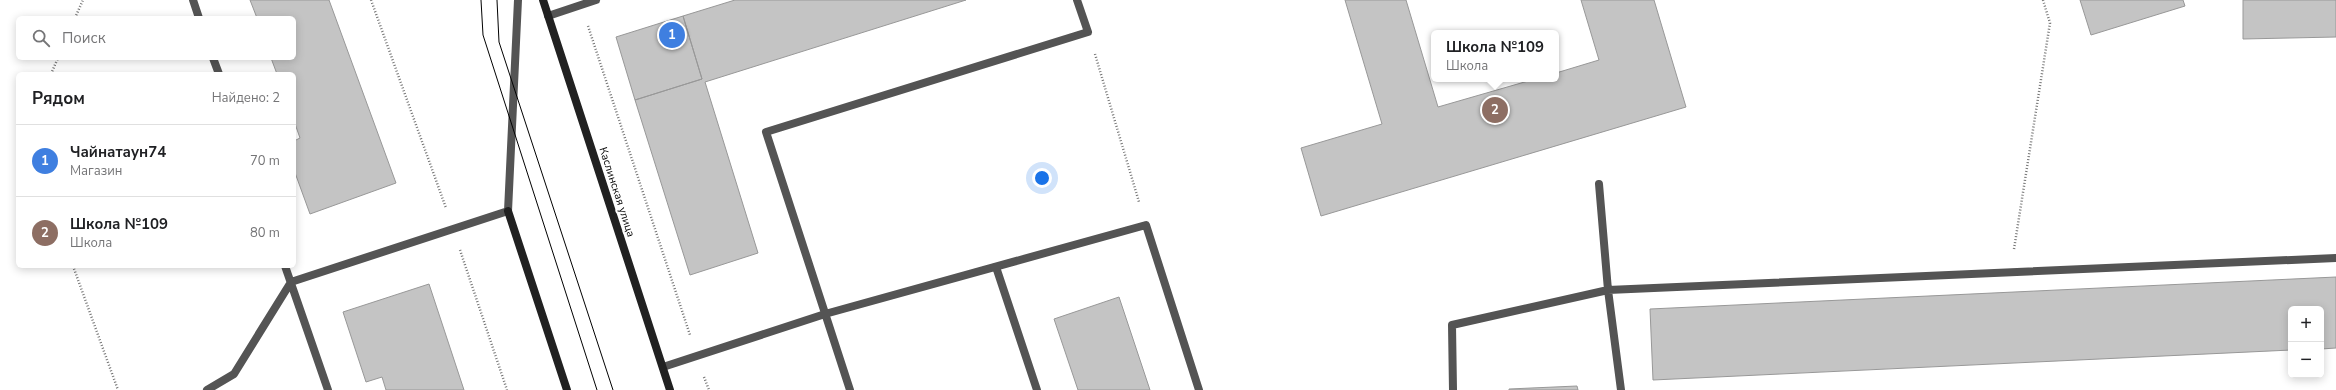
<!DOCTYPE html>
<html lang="ru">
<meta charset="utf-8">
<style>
:root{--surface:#fff;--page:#f2f2f2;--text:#202124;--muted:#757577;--line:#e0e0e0;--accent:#d93025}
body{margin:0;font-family:"Nunito Sans",sans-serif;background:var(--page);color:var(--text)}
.controls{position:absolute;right:12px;bottom:12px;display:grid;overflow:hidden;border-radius:6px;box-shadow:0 2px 10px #0003}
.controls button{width:36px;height:36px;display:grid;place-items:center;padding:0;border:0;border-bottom:1px solid var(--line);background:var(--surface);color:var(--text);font:20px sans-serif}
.you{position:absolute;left:1042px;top:178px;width:14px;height:14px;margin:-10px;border:3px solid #fff;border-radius:50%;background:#1a73e8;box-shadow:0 0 0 6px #1a73e833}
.badge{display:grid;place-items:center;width:26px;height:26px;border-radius:50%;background:var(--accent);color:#fff;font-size:13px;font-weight:700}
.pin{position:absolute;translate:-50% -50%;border:2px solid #fff;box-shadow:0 1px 4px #0006}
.popup{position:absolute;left:1431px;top:30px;width:128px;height:52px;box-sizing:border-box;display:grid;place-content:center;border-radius:6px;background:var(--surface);filter:drop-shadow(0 1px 3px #0005);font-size:13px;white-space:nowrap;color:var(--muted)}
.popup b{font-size:15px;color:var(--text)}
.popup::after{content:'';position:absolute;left:50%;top:100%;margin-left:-8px;border:8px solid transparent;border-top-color:var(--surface)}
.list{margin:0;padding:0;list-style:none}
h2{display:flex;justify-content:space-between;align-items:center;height:52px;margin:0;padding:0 16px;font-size:17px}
h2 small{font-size:13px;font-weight:400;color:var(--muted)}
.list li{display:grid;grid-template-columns:26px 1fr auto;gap:12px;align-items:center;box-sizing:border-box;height:72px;padding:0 16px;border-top:1px solid var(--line)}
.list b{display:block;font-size:15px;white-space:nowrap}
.list p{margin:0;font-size:13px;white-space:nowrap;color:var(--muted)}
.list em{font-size:13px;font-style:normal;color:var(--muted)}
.icon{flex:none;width:22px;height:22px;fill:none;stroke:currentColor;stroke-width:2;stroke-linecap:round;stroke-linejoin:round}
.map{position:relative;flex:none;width:2336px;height:390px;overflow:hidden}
.search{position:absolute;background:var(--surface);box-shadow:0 2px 10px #0003;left:16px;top:16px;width:280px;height:44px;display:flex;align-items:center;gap:10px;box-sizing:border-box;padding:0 14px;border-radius:6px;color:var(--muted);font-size:15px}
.panel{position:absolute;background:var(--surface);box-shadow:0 2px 10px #0003;left:16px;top:72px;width:280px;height:196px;border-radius:6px}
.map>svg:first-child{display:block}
.building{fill:#c4c4c4;stroke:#989898}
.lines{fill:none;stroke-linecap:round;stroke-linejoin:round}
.path{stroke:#767676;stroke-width:2.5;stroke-dasharray:1 2;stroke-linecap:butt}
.service{stroke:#545454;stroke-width:8}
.secondary{stroke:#212121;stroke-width:8}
.tram{stroke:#000;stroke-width:1}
.labels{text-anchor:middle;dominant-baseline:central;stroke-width:4;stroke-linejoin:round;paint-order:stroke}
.street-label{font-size:11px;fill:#000;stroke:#fff}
</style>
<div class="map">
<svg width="2336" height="390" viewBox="0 0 2336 390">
<rect width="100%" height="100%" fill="#fff"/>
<!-- building -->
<path class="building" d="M250,0H329L396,183L310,214L294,170V141L300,138L294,121V74H277L271,58H294V18H257Z
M735,0H966L705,82L758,253L690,275L635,100L702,79L683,16Z
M1345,0H1406L1438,107L1535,79H1556V73L1599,60L1581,0H1654L1686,107L1321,216L1301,148L1382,124Z
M2080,0H2183L2185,6L2091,35Z
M2243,0H2336V37L2243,39Z
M683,16L702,79L635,100L616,37Z
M2336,277V348L2321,349V309H2291V350L1653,380L1650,309Z
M429,284L464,390H386L382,377L366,382L343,312Z
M1119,297L1150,390H1078L1054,319Z
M1577,386L1578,390H1509V389Z"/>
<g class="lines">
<!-- path -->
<path class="path" d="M371,0L446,208
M75,18L83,0
M588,26L690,335
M1095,54L1139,202
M51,74L58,58
M2014,249L2050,23L2043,0
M460,250L507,390
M73,266L118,390
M704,377L709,390"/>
<!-- service -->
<path class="service" d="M193,0L199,18
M548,16L596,0
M213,58L219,74
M1599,184L1608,290L1621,390
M285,266L328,390
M996,267L1037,390
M663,367L825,314L1146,225L1199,390
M207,390L234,374L291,282L508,211L518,0
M850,390L766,132L1088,32L1077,0
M1453,390L1452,325L1608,290L2336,258"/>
<!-- secondary -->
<path class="secondary" d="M543,0L670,390
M508,211L567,390"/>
<!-- tram -->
<path class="tram" d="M481,0L483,35L597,390
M497,0L499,42L613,390"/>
</g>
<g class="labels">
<!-- street labels -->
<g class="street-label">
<text transform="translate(617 192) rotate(72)">Каслинская улица</text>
</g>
</g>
</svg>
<div class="controls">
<button>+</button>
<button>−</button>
</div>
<div class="you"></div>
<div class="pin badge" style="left:672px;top:35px;background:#3f7fe0">1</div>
<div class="pin badge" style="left:1495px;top:110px;background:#8d6e63">2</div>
<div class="popup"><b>Школа №109</b>Школа</div>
<div class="search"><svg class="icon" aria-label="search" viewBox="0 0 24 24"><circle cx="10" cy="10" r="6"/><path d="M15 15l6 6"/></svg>Поиск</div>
<section class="panel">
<h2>Рядом<small>Найдено: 2</small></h2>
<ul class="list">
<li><span class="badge" style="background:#3f7fe0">1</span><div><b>Чайнатаун74</b><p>Магазин</p></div><em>70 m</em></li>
<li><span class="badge" style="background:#8d6e63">2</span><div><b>Школа №109</b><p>Школа</p></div><em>80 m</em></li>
</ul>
</section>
</div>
